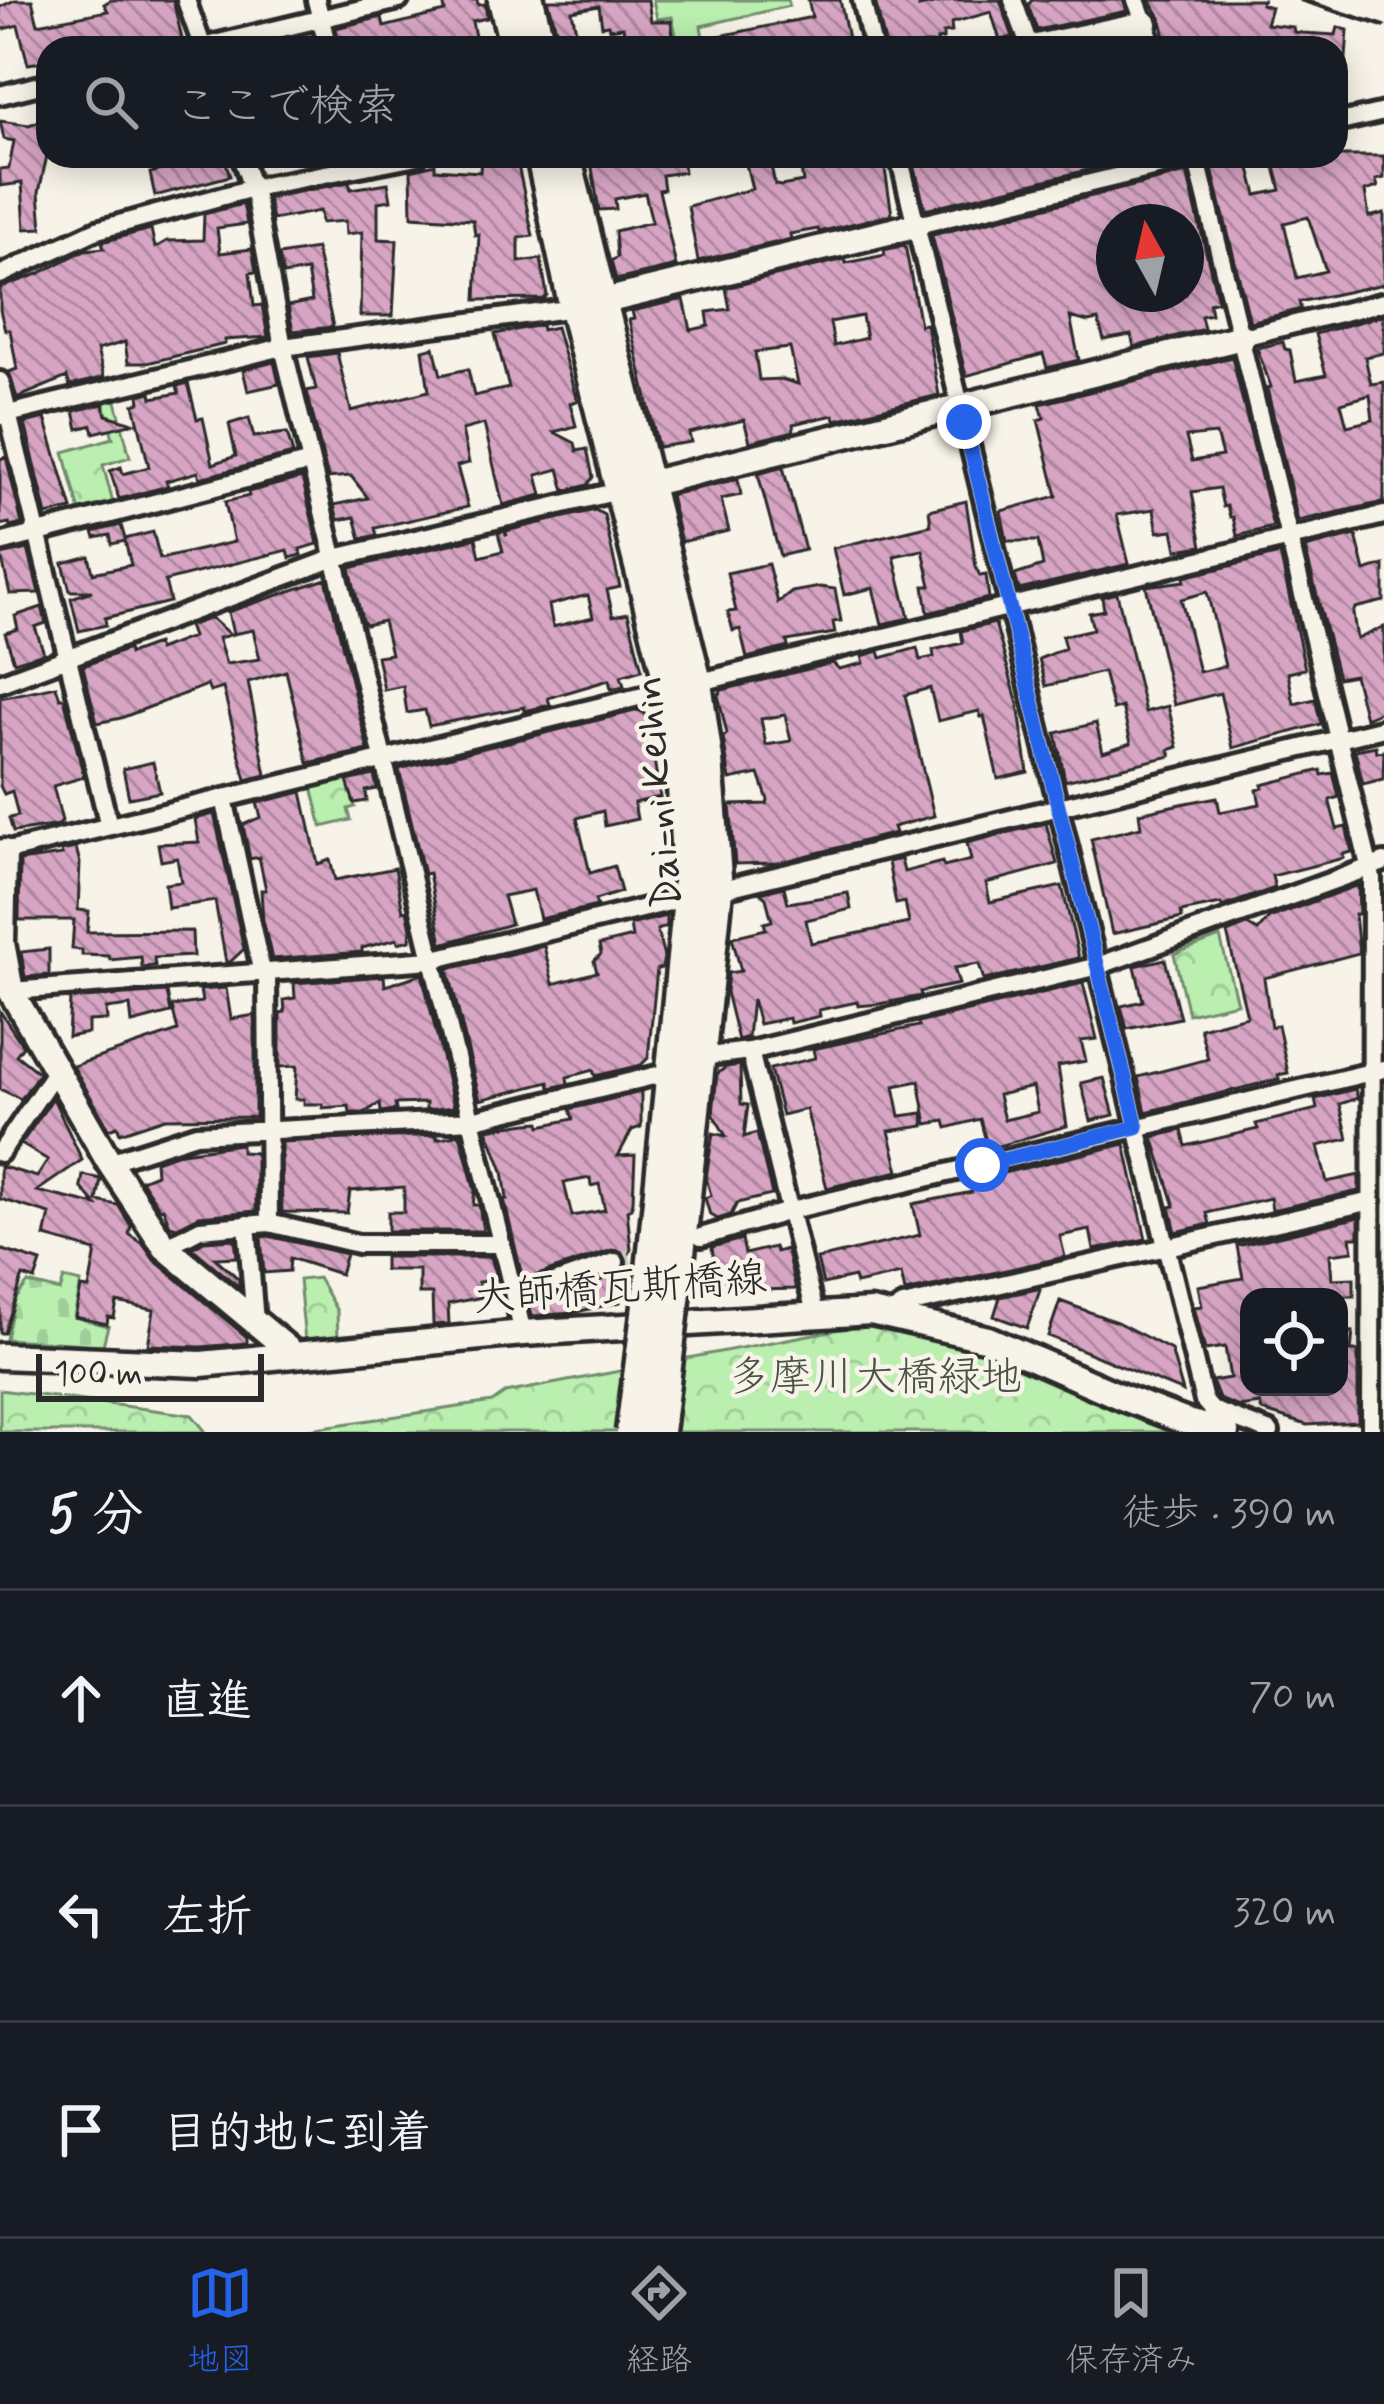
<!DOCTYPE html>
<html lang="ja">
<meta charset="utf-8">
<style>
:root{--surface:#171b24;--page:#242831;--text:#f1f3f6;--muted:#9ea1a6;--line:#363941;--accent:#2563eb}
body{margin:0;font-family:Mynerve,"Klee One",sans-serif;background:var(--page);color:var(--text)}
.controls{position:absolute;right:36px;bottom:36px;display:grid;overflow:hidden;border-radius:24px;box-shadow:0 6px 30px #0003}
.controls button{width:108px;height:108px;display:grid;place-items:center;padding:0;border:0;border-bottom:3px solid var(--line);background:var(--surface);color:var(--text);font:60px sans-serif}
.compass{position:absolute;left:1096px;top:204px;width:108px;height:108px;border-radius:50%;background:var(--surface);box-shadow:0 6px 30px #0003;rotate:352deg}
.scale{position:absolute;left:36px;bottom:30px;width:228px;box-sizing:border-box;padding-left:12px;border:6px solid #2b2b2b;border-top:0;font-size:33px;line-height:42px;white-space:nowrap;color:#2b2b2b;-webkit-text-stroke:9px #f7f3e8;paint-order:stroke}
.stop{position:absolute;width:36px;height:36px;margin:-27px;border:9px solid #2563eb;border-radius:50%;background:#fff}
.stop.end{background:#2563eb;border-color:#fff;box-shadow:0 3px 12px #0008}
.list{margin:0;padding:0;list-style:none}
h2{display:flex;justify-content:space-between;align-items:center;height:156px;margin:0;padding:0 48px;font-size:51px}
h2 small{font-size:39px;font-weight:400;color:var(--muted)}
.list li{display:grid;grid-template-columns:78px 1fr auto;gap:36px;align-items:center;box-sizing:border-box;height:216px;padding:0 48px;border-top:3px solid var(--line)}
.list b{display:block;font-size:45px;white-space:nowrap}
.list em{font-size:39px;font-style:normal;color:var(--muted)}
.icon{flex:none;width:66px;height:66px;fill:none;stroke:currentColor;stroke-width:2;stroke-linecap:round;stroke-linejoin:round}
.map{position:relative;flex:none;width:1384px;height:1432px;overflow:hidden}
.search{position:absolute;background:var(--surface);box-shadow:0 6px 30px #0003;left:36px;right:36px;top:36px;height:132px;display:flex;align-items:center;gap:30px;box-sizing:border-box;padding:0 42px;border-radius:36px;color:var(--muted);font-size:45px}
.sheet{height:804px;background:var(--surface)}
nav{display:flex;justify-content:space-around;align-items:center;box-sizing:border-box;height:168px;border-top:3px solid var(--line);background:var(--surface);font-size:33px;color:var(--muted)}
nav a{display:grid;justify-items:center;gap:6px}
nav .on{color:var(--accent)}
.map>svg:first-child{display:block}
.cemetery{fill:url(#cemetery-stones);stroke:#728d6e;stroke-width:3}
.park{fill:url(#park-crowns);stroke:#728d6e;stroke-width:3}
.garden{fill:#baefb0;stroke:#728d6e;stroke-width:3}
.building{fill:url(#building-back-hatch);stroke:#2b2b2b;stroke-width:3;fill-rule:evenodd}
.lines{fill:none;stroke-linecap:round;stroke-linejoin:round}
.street-tunnel{stroke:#cecbc2;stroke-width:16;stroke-dasharray:16 8;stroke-linecap:butt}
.street-casing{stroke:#2b2b2b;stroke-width:26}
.secondary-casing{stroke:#2b2b2b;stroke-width:33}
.highway-casing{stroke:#2b2b2b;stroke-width:39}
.street{stroke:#f7f3e8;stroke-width:16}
.secondary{stroke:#f7f3e8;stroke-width:24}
.highway{stroke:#f7f3e8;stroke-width:30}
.rail{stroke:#2b2b2b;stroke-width:4.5}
.highway-bridge-casing{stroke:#2b2b2b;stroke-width:39;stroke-linecap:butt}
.highway-bridge{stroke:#f7f3e8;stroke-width:30}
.route{stroke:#2563eb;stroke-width:15}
.labels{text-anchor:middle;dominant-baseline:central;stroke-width:9;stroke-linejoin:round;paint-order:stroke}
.street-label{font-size:42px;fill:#2b2b2b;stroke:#f7f3e8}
.park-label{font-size:42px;fill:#485246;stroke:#f7f3e8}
</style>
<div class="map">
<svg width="1384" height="1432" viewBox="0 0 1384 1432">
<defs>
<pattern id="cemetery-stones" width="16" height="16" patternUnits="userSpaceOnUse" patternTransform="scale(3)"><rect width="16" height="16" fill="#baefb0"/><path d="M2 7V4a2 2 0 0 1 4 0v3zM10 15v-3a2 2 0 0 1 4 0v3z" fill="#a0cd98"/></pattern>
<pattern id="park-crowns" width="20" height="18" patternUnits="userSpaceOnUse" patternTransform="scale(3)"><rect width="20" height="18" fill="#baefb0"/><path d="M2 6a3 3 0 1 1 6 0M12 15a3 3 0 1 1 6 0" fill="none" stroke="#a0cd98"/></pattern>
<pattern id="building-back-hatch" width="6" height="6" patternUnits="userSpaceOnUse" patternTransform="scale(3)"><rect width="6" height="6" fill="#d7a5c3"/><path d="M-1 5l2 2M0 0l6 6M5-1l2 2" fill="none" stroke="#af879f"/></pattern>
</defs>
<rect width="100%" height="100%" fill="#f7f3e8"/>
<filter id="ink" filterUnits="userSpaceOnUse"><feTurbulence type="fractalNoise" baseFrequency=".00833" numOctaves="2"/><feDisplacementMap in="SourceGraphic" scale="24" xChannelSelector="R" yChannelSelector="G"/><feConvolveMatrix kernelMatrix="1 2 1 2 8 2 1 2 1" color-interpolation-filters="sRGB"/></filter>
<g filter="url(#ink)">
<!-- cemetery -->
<path class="cemetery" d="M64,1279L81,1283L74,1317L108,1326L103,1345L6,1339L14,1301L28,1283L60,1291Z"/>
<!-- park -->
<path class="park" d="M115,397L130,457L103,465L113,503L80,512L64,452L113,438L103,400Z
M348,779L355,807L348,809L351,820L322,827L312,787Z
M1220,937L1237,1003L1188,1014L1174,954Z
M318,1278L337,1311L338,1338L305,1341L299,1280Z
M882,1321C927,1332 973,1342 1016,1361C1071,1383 1122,1417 1179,1432H289L492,1402L505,1393Z
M0,1390L192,1415L206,1432H0Z"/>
<!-- garden -->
<path class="garden" d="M653,0H788L789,6L701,26L704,43L679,48L672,17L657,19Z"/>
<!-- building -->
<path class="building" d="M15,0H32L38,24L108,11L104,4L111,0H173L182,39L143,48H48V61L28,64L18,25L0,30V7Z
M443,0H477L478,5L485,4L487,18L472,21L477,48H340L336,28L382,17L384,27L445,12Z
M548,0H648L651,21H671L675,48H626L623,27L609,29L608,25L602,26L599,6L572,11L578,41L561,47Z
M808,0H840L850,48H717L715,37L812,17Z
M875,0H921L919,7L952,0H1000L1013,37L1000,40L991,12L951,23L952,32L943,33V39L937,40L938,43L886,48Z
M1032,0H1123L1127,11L1037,30L1028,5Z
M1150,0H1263L1261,4L1271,7L1266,24L1293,27L1294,32L1302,33L1336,35L1338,27L1348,30L1345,72H1336V48H1167L1161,19Z
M48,118V151L39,192L42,228L25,229L22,183L0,186V169L9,168L14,141L4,139L0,121L29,125Z
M185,156H200L201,160L224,156L230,176L155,196L150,173L187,164Z
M481,156H516L533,236L519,238V262L541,259L547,295L544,299L476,300L479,234L475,235L473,220L412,216L411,170L435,164V169L480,172Z
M590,156H682L684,172L662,175L664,189L659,190L676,266L616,280L611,261L617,257L615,231L652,222L645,193L615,199L616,209L599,210Z
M744,156H769L775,185L781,186L803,182L799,156L883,157L892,214L819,232L818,229L790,234L791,239L698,261L688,206L752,189Z
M912,156H1146L925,209Z
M1272,156H1384V178L1376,180L1378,187L1365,191L1369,217L1384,213V284L1299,302L1301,309L1250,322L1211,165L1247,157L1257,195L1281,190ZM1308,217L1326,271L1297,278L1284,223Z
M1187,173L1218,301L1209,303L1211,314L1201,316L1204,329L1134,347L1131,335L1104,340L1098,320L1088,322L1070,317L1079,360L1047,368L1043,354L966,376L932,235ZM1114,222H1186V294H1114Z
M349,182L351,189L388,183L391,200L378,202V239L397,240L393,316H360L362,232L346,234L345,221L321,223L320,211L272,220L268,198Z
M243,204L247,224L217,228L220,253L252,249L256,272L250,273L254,306L262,305L268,337L225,340V344L147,363H128L125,342L97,350L104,377L70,386L67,377L17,398L9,372L17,369L10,330H5L0,310V288L38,274L85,250L104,248L102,242L151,229L155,248L167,241L203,240L204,214Z
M905,245L920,325L926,324L939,395L835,420L834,415L793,424L794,431L750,442L744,420L689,433L691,442L658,447L629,320L634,319L632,311L684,299L691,330L709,326L707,312L730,309L726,288L845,259L846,263L885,255L884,250ZM862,316L866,338L834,346L830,322ZM790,348L798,384L781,379L759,380L755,352Z
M316,249L333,327L293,331L288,306L312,301L307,271L283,275L279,255Z
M1384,315V353L1365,357L1371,384L1384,382V502L1298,521L1267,388L1271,387L1257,348L1283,342L1285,349L1290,350L1296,381L1326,375L1315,334ZM1370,395L1373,420L1347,426L1341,403Z
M541,325L542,330L556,327L577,401L570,403L576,426L554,432L575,443L577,451L587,449L593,477L588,485L565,491L559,469L537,475L542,495L503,505L484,424L462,430L469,463L457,466L468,507L375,528L377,535L361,539L355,517L338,520L334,505L368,498L351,476L328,478L307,391L316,389L308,357L337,353L351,411L429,391L423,350L434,347L441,375L468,369L474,396L509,388L495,334Z
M1232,357L1273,527L1237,536L1233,517H1230L1227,506L1223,507L1219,488L1192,492L1202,546L1177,550L1173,530L1158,532L1154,509L1117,515L1129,564L1019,590L1015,575L1043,566L1038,541H1007L1001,511L1057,496L1038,420L1044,418L1040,404ZM1216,434L1222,456L1192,461L1186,437Z
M274,362L279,384L248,391L243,370Z
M188,383L197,419L203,418L213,464L236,456L229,424L249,418L254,437L287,433L293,454L200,478L198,472L166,481L168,486L119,499L110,471L121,467L123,474L149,467L134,404L140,402L139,395L151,392L152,398L179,393L177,386Z
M103,404L106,415L134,423L94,433L92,425L78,429L74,411Z
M45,418L72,509L47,515L25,423Z
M6,457L22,524L10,527L9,523L0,525V459Z
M783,467L805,550L780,556L758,474Z
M302,478L318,544L300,549L302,555L290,558L288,550L165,581L170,602L105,618L106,625L79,631L71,598L92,591H70L63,563L89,556L93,573L131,565L125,541L112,544L110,535L95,538L93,532L121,525L125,539L153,532L160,559L234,542L225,502L249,496L248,492Z
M738,479L741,495L721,499L729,531L681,542L670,495Z
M966,501L976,567L980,576L986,575L989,598L928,613L924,586H931L923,550L894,556L909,618L882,624L873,588L844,595L833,548L931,525L929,510Z
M595,510L604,515L620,587L607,590L613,616L628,613L642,670L621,676L624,686L611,689L609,680L548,698L550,705L525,711L524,707L429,726L425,710L407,713L403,686L384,690L377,656L391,654L383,621L366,625L362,620L350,568L476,538L480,557L503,551L498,533L504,531L507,536L506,531ZM588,595L593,617L553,627L549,605Z
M1356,535L1365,571L1384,565V601L1355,608L1353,614L1357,639L1384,627V710L1365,718L1354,675L1338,678L1305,548Z
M28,549L39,593L10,594L1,555Z
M1280,554L1305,669L1288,673L1294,704L1315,699L1321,724L1233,748L1220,693L1174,705L1146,586L1185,581L1184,577ZM1207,592L1225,666L1199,672L1181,599Z
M768,564L778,603L792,592L820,587L835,589L841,621L833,622L835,633L787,641L788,647L747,658L740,629L733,631L728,612L736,611L727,573Z
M326,579L368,750L308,763L286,671L248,682L266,775L246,780L223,688L210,692L207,685L121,718L97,723L83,666L128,649L129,654L156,644L158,650L192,637L188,626L211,618L230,635L218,638L226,664L260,659L253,630L233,634L228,612Z
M1117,593L1145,712L1168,706L1178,747L1169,750L1171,756L1065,781L1056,733L1096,723L1103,752L1131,743L1122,707L1113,710L1103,672L1046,686L1039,659L1065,648L1062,636L1093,629L1089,613L1104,610L1102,597Z
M42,607L46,623L35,627L44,653L14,662L5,633L18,629L15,616Z
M995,623L1018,704L1028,772L998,779L984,716L981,717L979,711L938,721L930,688L905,695L934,816L893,827L895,833L778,863L735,864L730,805L767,804L768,800L759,774L730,780L723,737L727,734L718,695L722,690L833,663L839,669L864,663L862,656L879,651L881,658L917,648L920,660L934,657L933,650L963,643L961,631ZM785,715L791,741L766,745L761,719Z
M56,686L60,698H64L84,777L53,786L62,821L59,825L13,832L9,818L18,816L12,791L4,794L0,786V698Z
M639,710L647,716L660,797L634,803L637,819L605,826L603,811L577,818L590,873L614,866L621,892L595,900L597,906L540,919L533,890L503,896L511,924L442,944L429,873L424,874L399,769Z
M1376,746L1377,752L1384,751L1383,779L1363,784L1355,750Z
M153,762L160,792L129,798L123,769Z
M1321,770L1322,775L1333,773L1339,797L1330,800V803L1337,829L1346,827L1352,852L1343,854L1344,858L1272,876L1275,888L1222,907L1221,904L1181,912L1182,918L1112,934L1091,839L1141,827L1139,813L1186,803L1217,797L1220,812L1260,804L1257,790L1263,788L1262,785Z
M374,775L377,789L366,791L367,801L354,803L347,781Z
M302,792L318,864L330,860L335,880L395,868L403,911L407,910L411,929L410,940L398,943L397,939L362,948V952L272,959L263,920L261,890H266L259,857L250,859L243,825L261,817L257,803Z
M214,814L244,949L230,962H226L215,901L168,908L165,884L181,882L177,858L161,861L158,844L199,842L195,819Z
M1046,823L1057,864L986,883L990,902L1062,886L1079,958L984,980L979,964L954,968L959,984L920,992L921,996L879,1004L858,1006L857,1002L819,1010L820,1016L790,1023L789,1018L759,1024L752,999L748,1037L738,1040L726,992L728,973L741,971L732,937L766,929L764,923L772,921L766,898L760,893L784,887L788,903L848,893L851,909L806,920L811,943L909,923L905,902L896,904L888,862L901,859L904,872L942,862L944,867L971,860L967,843Z
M76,848L80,863L78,910L89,911L87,932L192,931L193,956L154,958L155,966L142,967L141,957L110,960L109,956L82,955V950L72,949L74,920H19L20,861L62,855L61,851Z
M1358,885L1359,914H1355L1359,953L1264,978L1271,1027L1278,1025L1288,1073L1278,1075L1279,1079L1146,1112L1138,1077L1208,1059L1200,1028L1247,1016L1227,933L1247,925L1258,931L1269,918Z
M666,916V927L657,930L664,957L662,968L657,969L648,1058L641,1065L595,1076L593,1070L567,1077L568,1084L550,1088L549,1082L480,1100L448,969L544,946L553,984L597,972L594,961L601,954L599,945L632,937L630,925Z
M49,949V975L25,977L21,952Z
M1165,959L1180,1018L1127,1029L1121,1006L1143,1001L1135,966Z
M422,974L454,1107L426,1110V1103L395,1104L396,1110L381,1112L380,1103L364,1113H350L349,1106L323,1108V1104H304V1099H295L297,1066L280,1067V1013L285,1012L284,1000L295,998L294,983L384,976L385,986Z
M1083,983L1097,1039L1081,1041L1086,1061L1058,1066L1067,1126L988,1149L980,1119L947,1128L945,1121L927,1124L919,1081L894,1086L900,1116L923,1113L924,1126L889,1131L899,1171L827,1188L806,1109L782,1115L770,1069L815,1058L813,1049L919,1026L918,1023ZM1033,1087L1038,1112L1004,1120L998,1095Z
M226,988L231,1019L255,1015V1117L165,1118L120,1133L117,1126L109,1129L73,1066L178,1031L172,1006L202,1002L200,990Z
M167,992L171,1013L132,1023L130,1006L106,1009L107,1020L88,1021V1033L68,1037L70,999Z
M0,1011L23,1046L16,1055L39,1073L21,1099L0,1089Z
M740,1065L741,1104L748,1105L744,1137L757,1133L772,1195L737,1203L731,1215L718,1219L710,1215L705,1198L711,1195L706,1178L713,1133L726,1136L713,1114L717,1074L726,1067Z
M1104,1078L1114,1115L1091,1121L1081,1083Z
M1355,1089L1358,1098L1340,1104L1348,1139L1318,1146L1327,1182L1359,1175V1191L1272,1210L1270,1198L1207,1213L1210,1224L1176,1232L1170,1207L1175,1206L1153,1137L1182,1130L1186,1146L1258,1129L1256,1124L1317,1109L1315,1099Z
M641,1092V1127L632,1130L618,1156L635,1155L633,1201L631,1208L627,1210L631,1249L627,1259L622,1252L612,1250L523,1280L504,1199H507L503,1171L487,1129L528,1123L540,1122L541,1126L573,1119L570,1109ZM590,1178L591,1186L599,1184L605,1210L572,1216L564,1183Z
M53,1098L82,1160L37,1191L96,1205L81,1187L83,1175L101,1179L97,1201L118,1205L131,1226L129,1234L142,1243L154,1260L247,1337V1343L201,1347L148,1345L154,1310L117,1302L114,1318L108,1317L107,1324L75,1317L81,1288L89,1289L96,1251L45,1237L50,1214L0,1199V1166L37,1177L48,1160L21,1144Z
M460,1134L475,1191L473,1205H479L483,1231H388V1212H404V1187L350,1191L347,1213L282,1212L281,1142L437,1135V1139Z
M241,1144V1152L256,1153V1211L199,1216L177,1227L170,1225L163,1208L160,1209L141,1180L156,1174L155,1161L182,1152Z
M1125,1144L1146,1239L1094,1250L1090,1230L1060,1236L1065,1257L905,1292L901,1274L856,1284L854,1277L823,1284L817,1259L920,1235L913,1204L972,1192L971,1185L992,1180L991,1176Z
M1359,1217V1237H1351L1353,1251L1330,1254L1332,1279L1354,1278V1296L1249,1297V1387H1339V1331L1353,1332L1351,1351H1358V1422L1307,1425L1262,1411L1260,1404L1239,1407L1219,1399L1212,1381L1230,1378L1225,1347L1205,1350L1194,1307L1202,1306L1198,1286L1243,1278L1237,1246Z
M268,1236L346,1254L340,1274L290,1258L289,1271L264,1273L261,1237Z
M235,1239L237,1257L215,1258L239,1279V1287L192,1248L204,1241Z
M742,1239L745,1254L774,1247L776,1252L786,1249L796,1289L758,1290L756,1283L717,1289L712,1247Z
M0,1249L41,1262L35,1280L23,1276L4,1333H0Z
M384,1257H491L497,1280L478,1282L482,1297L448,1304L449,1324L433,1325L432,1294H419V1270H384Z
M627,1266L626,1283L617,1284L620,1302L572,1313L532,1316L529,1305L619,1274Z
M1037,1289L1040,1290L1027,1328L994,1316L1000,1297Z
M1060,1301L1117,1322L1171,1350L1183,1392L1048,1336Z"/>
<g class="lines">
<!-- street-tunnel -->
<path class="street-tunnel" d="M615,1262L660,1249"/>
<defs>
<path id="street" d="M186,0L203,48
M316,0L328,48
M862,0L873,48
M1013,0L1030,48
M1136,0L1154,48
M198,48L399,0
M0,95L48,83
M1336,123L1384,112
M241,156L255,197L283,347L523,1333
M899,156L1204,1401L1212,1410L1270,1432
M1196,156L1372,878L1371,1432
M917,225L1202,156
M0,275L97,230L253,188L417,156
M1242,337L1384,302
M0,381L109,826
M0,416L283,347L575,308
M0,543L311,462
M0,683L335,558L623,490
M224,798L262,974
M0,853L1384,515
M267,973L269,1223
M11,991L431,960L1384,728
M750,1051L815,1313
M701,1057L750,1051L1098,966L1384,862
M0,1153L57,1069
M109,1162L196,1134L472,1120L670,1072
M247,1224L255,1322
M701,1237L800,1208L1384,1069
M165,1247L200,1229L269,1223L358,1244H501
M514,1297L615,1262
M891,1314L903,1306L1372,1201"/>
<path id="secondary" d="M1032,48L1145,24
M584,306L917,225
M647,484L1242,337
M4,852L2,943L11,991L109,1162L165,1247L295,1355
M0,1356L201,1364L523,1333L871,1312L988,1339L1119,1396L1184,1421L1226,1432"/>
<path id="highway" d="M504,0L516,48
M528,0L540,48
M542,156L575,308L671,689L682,767L689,898L650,1290
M565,156L696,682L707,760L717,890L675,1292"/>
</defs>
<!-- street casing -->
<use href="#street" class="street-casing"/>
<!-- secondary casing -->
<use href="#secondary" class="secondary-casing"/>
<!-- highway casing -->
<use href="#highway" class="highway-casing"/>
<!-- street -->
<use href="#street" class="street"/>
<!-- secondary -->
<use href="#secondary" class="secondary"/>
<!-- highway -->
<use href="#highway" class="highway"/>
<!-- rail -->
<path class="rail" d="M1301,0L1384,26"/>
<defs>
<path id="highway-bridge" d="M632,1432L650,1290
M658,1432L675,1292"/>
</defs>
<!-- highway-bridge casing -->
<use href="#highway-bridge" class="highway-bridge-casing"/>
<!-- highway-bridge -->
<use href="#highway-bridge" class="highway-bridge"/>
</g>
</g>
<g class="lines" filter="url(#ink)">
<!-- route -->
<path class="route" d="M964,422L1137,1127L982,1165"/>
</g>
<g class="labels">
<!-- street labels -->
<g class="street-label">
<text transform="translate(659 792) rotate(-95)">Dai-ni Keihin</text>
<text transform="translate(620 1289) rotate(-4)">大師橋瓦斯橋線</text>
</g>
<!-- park labels -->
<g class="park-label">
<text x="875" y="1378">多摩川大橋緑地</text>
</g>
</g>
</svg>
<div class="controls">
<button><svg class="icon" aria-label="locate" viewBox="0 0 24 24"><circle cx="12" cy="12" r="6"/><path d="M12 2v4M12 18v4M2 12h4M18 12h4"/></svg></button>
</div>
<svg class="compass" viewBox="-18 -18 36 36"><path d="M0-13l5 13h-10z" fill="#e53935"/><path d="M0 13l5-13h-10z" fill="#9ea1a6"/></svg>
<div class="scale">100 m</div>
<div class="stop" style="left:982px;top:1165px"></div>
<div class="stop end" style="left:964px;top:422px"></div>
<div class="search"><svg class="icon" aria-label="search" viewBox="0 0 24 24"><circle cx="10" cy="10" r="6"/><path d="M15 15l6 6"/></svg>ここで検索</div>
</div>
<section class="sheet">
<h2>5 分<small>徒歩 · 390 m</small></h2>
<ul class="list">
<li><svg class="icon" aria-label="ahead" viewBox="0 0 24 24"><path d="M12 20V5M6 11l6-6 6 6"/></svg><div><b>直進</b></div><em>70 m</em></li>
<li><svg class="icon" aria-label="left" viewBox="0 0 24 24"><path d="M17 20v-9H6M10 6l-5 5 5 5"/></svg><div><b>左折</b></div><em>320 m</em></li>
<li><svg class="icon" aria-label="arrive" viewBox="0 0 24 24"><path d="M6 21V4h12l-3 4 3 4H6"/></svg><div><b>目的地に到着</b></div></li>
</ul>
</section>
<nav>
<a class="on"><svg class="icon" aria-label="map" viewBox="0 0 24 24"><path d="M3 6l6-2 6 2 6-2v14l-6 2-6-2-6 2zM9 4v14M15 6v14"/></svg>地図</a>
<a><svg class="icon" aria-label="directions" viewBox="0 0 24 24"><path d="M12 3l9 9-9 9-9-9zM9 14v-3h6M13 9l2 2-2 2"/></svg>経路</a>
<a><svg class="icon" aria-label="saved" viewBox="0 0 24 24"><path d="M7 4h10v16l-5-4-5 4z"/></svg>保存済み</a>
</nav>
